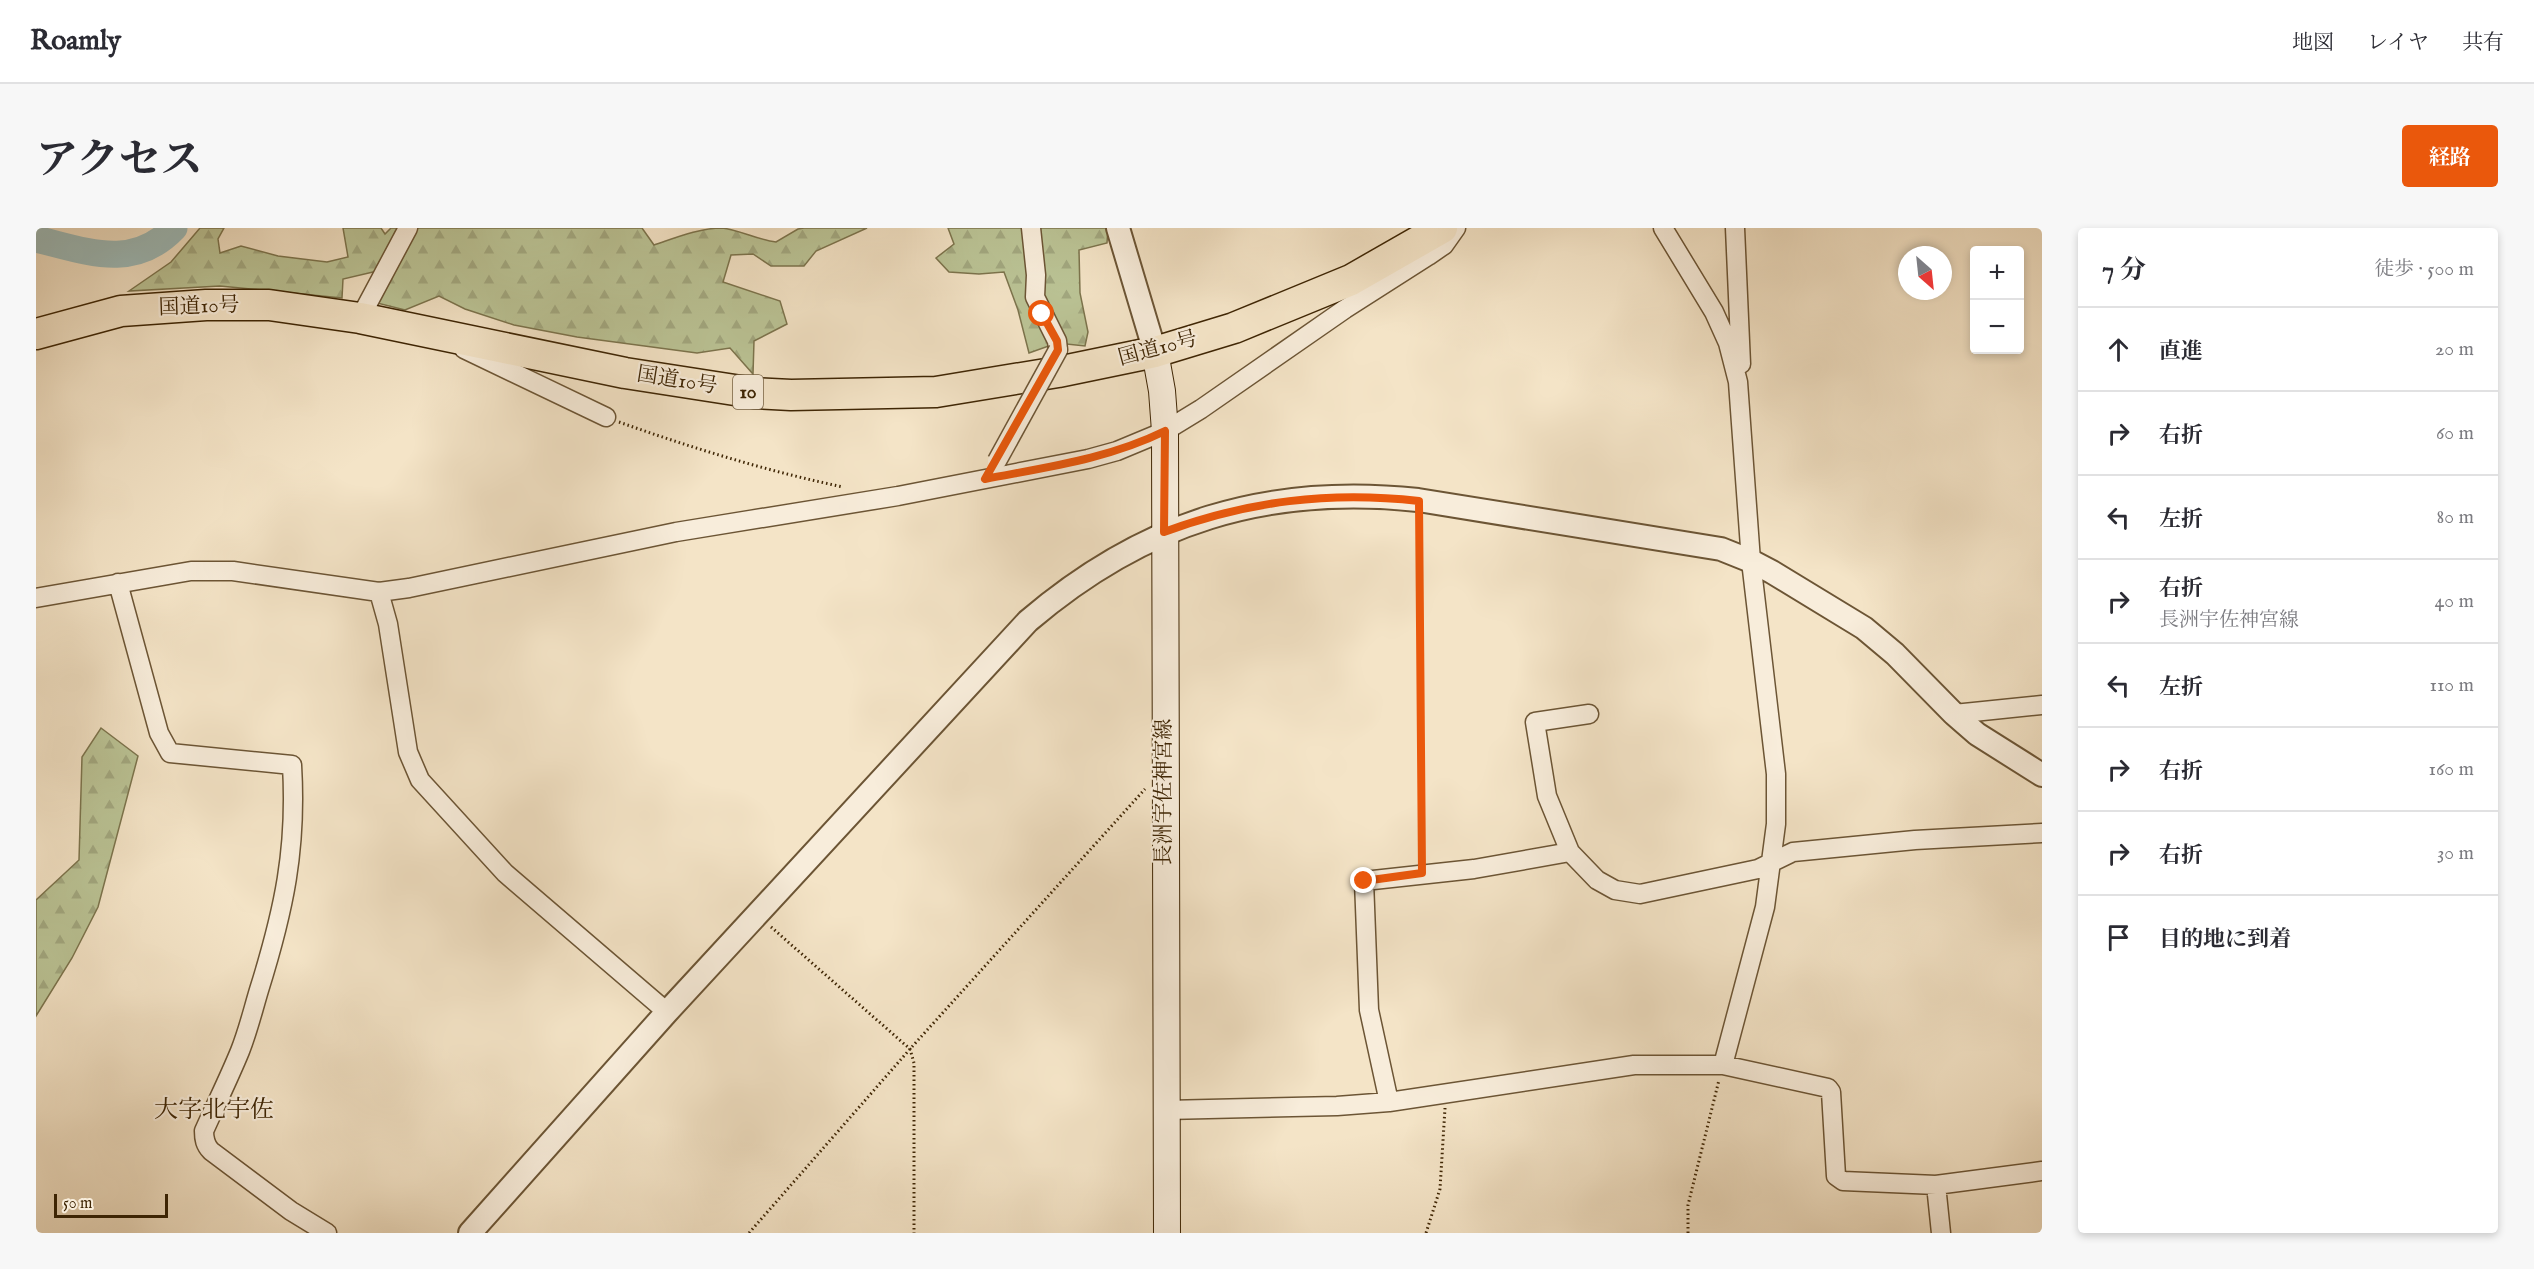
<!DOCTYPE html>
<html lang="ja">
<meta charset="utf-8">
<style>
:root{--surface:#fff;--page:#f7f7f7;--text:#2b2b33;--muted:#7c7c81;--line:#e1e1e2;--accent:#ea580c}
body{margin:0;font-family:"IM FELL English","Noto Serif JP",serif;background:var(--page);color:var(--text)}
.controls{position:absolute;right:18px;top:18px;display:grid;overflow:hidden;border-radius:6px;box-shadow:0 3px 9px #0003}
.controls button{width:54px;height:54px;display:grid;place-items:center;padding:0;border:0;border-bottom:2px solid var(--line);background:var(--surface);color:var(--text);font:30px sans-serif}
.compass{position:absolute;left:1862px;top:18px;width:54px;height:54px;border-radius:50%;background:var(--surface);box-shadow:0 3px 9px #0003;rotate:153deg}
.scale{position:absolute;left:18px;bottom:15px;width:114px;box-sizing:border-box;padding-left:6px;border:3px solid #3e2504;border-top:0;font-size:16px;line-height:21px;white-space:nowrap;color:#3e2504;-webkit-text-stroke:4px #f8eddb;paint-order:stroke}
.stop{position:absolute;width:18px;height:18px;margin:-14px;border:4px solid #ea580c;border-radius:50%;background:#fff}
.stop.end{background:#ea580c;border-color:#fff;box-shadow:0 2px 6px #0008}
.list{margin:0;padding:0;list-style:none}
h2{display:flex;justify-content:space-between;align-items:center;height:78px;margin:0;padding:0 24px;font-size:26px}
h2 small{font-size:20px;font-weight:400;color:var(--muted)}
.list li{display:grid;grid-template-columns:39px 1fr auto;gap:18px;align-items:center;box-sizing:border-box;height:84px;padding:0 24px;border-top:2px solid var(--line)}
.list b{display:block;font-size:22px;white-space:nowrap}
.list p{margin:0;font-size:20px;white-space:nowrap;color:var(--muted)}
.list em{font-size:20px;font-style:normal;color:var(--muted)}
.icon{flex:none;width:33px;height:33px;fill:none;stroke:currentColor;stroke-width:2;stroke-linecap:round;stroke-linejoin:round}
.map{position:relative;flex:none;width:2006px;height:1005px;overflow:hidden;border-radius:6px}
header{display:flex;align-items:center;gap:36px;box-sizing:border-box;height:84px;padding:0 30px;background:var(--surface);border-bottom:2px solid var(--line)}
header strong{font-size:28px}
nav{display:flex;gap:33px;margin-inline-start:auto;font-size:21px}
.intro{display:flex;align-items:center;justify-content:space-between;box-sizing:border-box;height:144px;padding:0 36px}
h1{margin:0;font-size:42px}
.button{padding:15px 27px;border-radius:6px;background:var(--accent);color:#fff;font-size:21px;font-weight:700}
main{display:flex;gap:36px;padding:0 36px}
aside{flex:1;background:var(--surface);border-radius:6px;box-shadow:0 3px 9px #0003}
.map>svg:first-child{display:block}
.forest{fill:url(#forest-firs);stroke:#7c744d;stroke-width:1.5}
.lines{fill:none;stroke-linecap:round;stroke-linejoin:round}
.river{stroke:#9ebdbc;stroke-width:27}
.minor-casing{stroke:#6c5535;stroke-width:21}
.tertiary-casing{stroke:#6c5535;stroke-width:26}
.secondary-casing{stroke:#3e2504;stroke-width:28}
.trunk-casing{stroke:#3e2504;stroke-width:33}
.path{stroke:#3e2504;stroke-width:3;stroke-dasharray:1.5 3;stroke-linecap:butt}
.minor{stroke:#f8eddb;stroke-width:18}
.tertiary{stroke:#f8eddb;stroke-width:22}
.secondary{stroke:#f8eddb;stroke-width:26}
.trunk{stroke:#f4e4c7;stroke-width:30}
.minor-bridge-casing{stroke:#6c5535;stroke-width:21;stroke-linecap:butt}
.minor-bridge{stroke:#f8eddb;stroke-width:18}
.route{stroke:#ea580c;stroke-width:8}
.labels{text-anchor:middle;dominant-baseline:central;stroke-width:4.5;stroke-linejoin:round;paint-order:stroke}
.shield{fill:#f8eddb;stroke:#766144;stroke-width:1.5}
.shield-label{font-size:20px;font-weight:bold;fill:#3e2504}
.street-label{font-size:21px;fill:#3e2504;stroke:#f8eddb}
.quarter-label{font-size:24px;fill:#3e2504;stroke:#f8eddb}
</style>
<header>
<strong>Roamly</strong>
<nav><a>地図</a><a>レイヤ</a><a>共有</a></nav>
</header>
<div class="intro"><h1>アクセス</h1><a class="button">経路</a></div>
<main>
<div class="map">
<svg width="2006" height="1005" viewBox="0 0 2006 1005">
<defs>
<pattern id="forest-firs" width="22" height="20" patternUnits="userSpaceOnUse" patternTransform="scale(1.5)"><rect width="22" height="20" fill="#bbc496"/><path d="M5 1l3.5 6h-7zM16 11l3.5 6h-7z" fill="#a2a880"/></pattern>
</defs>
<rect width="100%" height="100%" fill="#f4e4c7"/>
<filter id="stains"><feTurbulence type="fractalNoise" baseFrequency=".00333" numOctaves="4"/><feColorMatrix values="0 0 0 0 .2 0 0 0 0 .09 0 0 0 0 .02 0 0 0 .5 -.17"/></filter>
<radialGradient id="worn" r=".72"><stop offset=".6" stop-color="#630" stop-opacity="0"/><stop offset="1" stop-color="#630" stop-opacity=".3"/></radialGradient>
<!-- forest -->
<path class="forest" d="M164,0H188L182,11L184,25L205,18L242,28L291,34L312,29L307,0H345L349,6L355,0H606L618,17C639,10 663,0 686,0C704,2 722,12 740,14L762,1L768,0H831L780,23L768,38H735L717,26L695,27L687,54L744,73L751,96L718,113L717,146L694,120L661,125L541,109L478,97L429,81L403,68L369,82L333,73L337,44L307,51L306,70L184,58L93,63L135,34Z
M912,0H1072L1071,15L1043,22L1044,65L1052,104L1049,118L1021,115L993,125L982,82L968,44L943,46L913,44L900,30L918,16Z
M65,500L102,528L62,679L36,730L0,788V672L43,632L46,529Z"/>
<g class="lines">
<!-- river -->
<path class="river" d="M0,11C50,23 97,43 138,0"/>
<defs>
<path id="minor" d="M995,0L1000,47L999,69L1021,113L1022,122
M1627,0L1678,84L1692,115L1702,154L1715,333L1740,546V596L1729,679L1687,837
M1699,0L1705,136
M324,90L372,0
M428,121L570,189
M82,355L123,505L134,525L256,537C261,621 248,682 223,762C217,782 212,803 204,823C193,850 180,876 168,903C168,911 169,917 175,923L255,983L291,1005
M343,364L352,396L372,524L384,552L469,645L631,784
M0,370L155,343H197L343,364L373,360L640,304L862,268L1052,231L1081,223L1129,203L1165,181L1309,81L1392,28L1408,17L1420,0
M1553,486L1499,494L1511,568L1534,624L1561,652L1579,662L1604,666L1722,641L1757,624L1879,612L2006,605
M1918,486L2006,477
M1353,874L1333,782L1328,653L1438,641L1534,624
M1130,882L1301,878L1353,874L1598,837H1687L1792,860L1795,864L1800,948L1807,953L1900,957L2006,943
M1900,957L1905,1005"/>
<path id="tertiary" d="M1082,0L1119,124
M434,1005L631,784L992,393C1108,294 1230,256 1382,272L1685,321L1715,333L1736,344L1828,400L1859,426L1918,486L1941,506L2006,547"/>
<path id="secondary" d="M1119,124L1126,163L1129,203L1131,1005"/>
<path id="trunk" d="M0,106L85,83L170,77H233L324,90L589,145L718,165L755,167L900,164L1022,144L1119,124L1198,100L1315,52L1406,0"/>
</defs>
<!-- minor casing -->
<use href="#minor" class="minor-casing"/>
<!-- tertiary casing -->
<use href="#tertiary" class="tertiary-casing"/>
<!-- secondary casing -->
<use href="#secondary" class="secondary-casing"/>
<!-- trunk casing -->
<use href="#trunk" class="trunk-casing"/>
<!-- path -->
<path class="path" d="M583,194C656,220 731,243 807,259
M1383,289L1386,631
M735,699L874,821L878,835V1005
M713,1005L874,821L1109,561
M1390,1005L1404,961L1409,880
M1652,1005V977L1683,852"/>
<!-- minor -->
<use href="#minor" class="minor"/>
<!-- tertiary -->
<use href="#tertiary" class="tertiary"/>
<!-- secondary -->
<use href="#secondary" class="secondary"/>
<!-- trunk -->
<use href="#trunk" class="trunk"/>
<defs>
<path id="minor-bridge" d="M961,233L1022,122"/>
</defs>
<!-- minor-bridge casing -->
<use href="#minor-bridge" class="minor-bridge-casing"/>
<!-- minor-bridge -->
<use href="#minor-bridge" class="minor-bridge"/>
</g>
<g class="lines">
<!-- route -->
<path class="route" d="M1006,86L1021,113L1022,122L949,251C1011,239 1072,231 1129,203L1128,304C1212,273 1293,263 1383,273L1386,645L1328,653"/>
</g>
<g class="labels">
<!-- shield labels -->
<rect class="shield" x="697" y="147" width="30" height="34" rx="4.5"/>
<g class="shield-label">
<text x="712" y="164">10</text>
</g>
<!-- street labels -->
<g class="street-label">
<text transform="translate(163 79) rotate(-2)">国道10号</text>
<text transform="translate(1122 121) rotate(-15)">国道10号</text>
<text transform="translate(641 153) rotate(9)">国道10号</text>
<text transform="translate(1128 564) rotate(-90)">長洲宇佐神宮線</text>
</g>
<!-- quarter labels -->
<g class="quarter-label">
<text x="178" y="882">大字北宇佐</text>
</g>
</g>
<rect width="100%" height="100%" filter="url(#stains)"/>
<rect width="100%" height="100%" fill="url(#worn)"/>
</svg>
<div class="controls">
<button>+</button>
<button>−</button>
</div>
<svg class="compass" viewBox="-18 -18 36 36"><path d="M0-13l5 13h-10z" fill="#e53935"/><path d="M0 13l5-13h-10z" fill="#7c7c81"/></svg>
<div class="scale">50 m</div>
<div class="stop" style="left:1006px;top:86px"></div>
<div class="stop end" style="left:1328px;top:653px"></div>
</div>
<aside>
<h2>7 分<small>徒歩 · 500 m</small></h2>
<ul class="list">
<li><svg class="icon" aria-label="ahead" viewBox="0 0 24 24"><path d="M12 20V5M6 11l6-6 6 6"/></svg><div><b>直進</b></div><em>20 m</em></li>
<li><svg class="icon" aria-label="right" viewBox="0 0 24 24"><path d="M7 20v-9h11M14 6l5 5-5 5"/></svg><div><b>右折</b></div><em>60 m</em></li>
<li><svg class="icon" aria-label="left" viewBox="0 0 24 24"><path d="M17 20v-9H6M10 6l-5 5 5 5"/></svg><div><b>左折</b></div><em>80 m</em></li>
<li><svg class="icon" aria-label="right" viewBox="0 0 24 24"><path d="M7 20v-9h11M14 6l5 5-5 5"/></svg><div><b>右折</b><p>長洲宇佐神宮線</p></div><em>40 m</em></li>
<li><svg class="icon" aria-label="left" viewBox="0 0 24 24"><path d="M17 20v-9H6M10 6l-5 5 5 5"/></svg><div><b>左折</b></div><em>110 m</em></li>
<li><svg class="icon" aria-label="right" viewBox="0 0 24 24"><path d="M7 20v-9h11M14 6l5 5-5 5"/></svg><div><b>右折</b></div><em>160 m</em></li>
<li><svg class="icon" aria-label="right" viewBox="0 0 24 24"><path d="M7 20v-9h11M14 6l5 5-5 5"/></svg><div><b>右折</b></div><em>30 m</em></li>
<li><svg class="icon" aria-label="arrive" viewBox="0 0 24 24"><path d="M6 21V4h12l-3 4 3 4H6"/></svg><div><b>目的地に到着</b></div></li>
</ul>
</aside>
</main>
